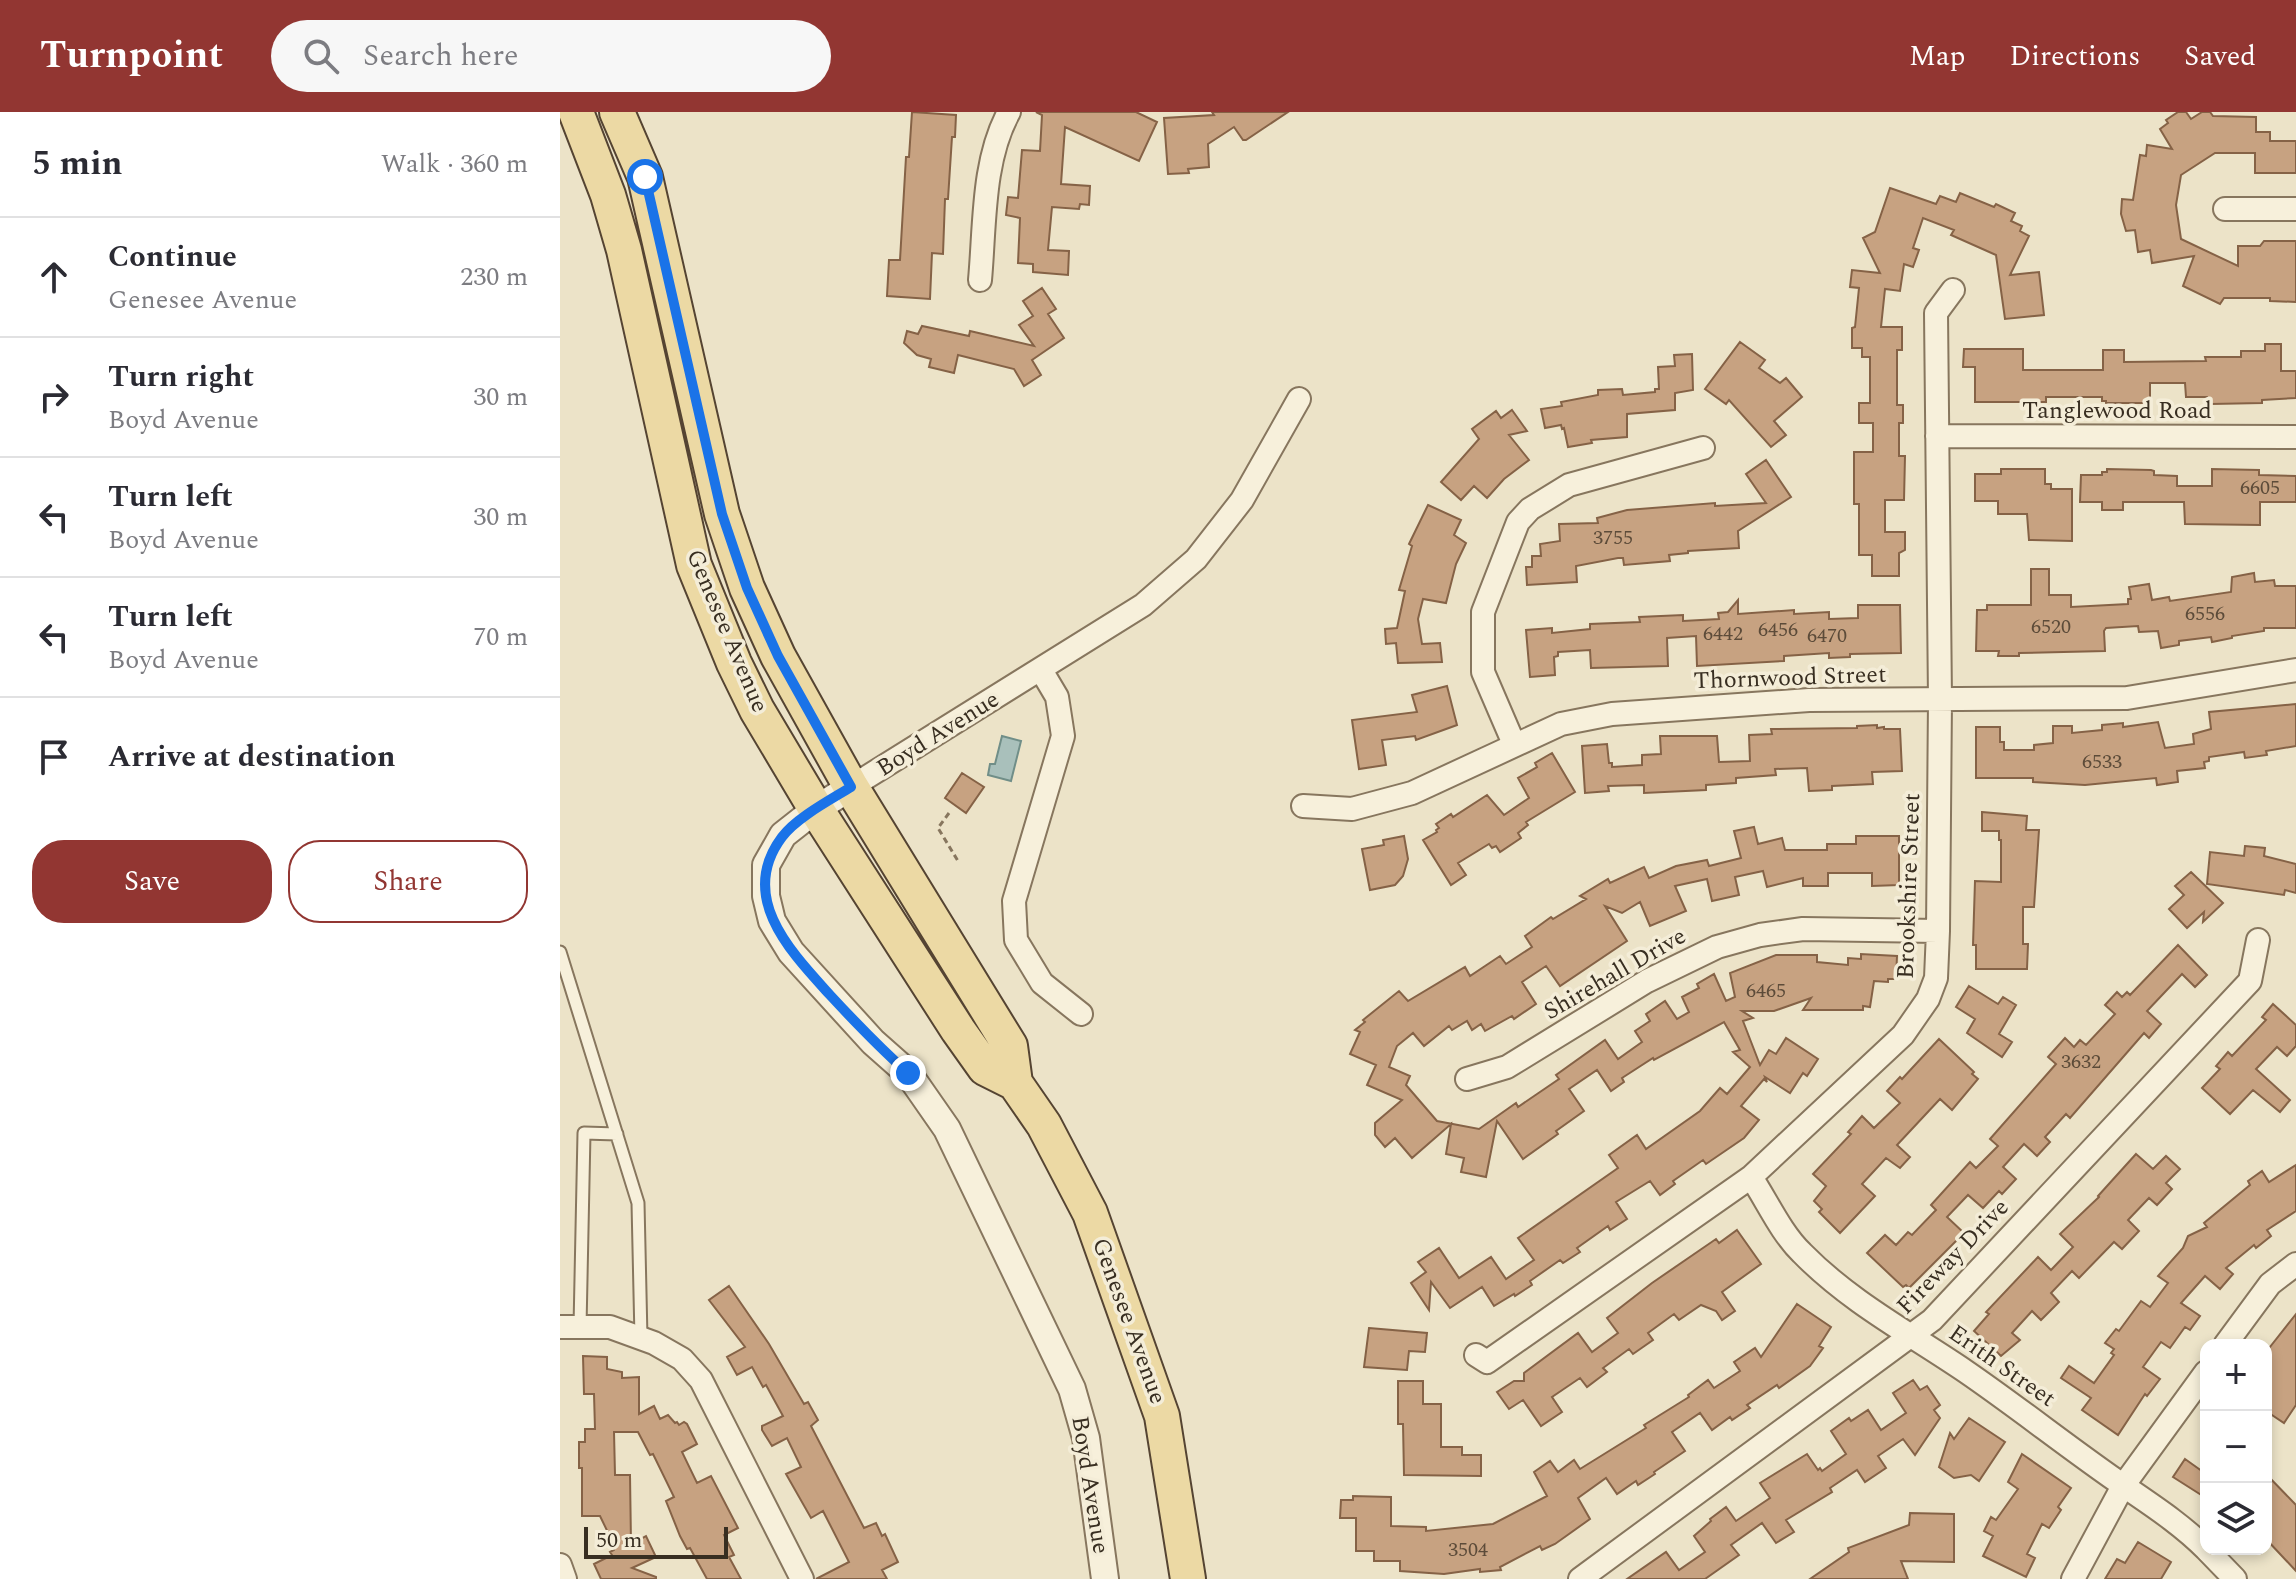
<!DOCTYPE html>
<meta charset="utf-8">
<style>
:root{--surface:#fff;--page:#f7f7f7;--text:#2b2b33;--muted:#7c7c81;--line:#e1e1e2;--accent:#923632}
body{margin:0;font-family:Spectral,serif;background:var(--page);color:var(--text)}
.controls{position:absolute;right:24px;bottom:24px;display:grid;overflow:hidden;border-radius:16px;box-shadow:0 4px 12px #0003}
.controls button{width:72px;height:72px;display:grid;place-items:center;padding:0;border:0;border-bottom:2px solid var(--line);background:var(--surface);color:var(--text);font:40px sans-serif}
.scale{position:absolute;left:24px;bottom:20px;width:144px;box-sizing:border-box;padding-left:8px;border:4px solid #382e21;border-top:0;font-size:22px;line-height:28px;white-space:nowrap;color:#382e21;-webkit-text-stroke:6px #f4edd8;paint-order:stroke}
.stop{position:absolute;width:24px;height:24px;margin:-18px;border:6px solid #1a73e8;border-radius:50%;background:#fff}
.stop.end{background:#1a73e8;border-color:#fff;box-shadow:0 2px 8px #0008}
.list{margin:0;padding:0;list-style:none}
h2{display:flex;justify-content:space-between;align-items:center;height:104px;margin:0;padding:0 32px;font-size:34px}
h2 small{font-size:26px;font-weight:400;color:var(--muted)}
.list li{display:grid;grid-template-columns:52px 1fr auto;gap:24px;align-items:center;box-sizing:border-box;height:120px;padding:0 32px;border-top:2px solid var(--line)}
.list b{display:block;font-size:30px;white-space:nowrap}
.list p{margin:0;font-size:26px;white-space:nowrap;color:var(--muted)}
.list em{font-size:26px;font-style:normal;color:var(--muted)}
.actions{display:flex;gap:16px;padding:24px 32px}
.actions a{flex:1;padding:18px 0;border:2px solid var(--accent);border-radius:32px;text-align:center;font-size:28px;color:var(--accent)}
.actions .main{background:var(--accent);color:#fff}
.icon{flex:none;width:44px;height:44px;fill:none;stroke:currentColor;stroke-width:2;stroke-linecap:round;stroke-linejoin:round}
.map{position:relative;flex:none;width:1736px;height:1467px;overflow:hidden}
header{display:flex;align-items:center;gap:48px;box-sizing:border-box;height:112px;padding:0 40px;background:var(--accent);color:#fff}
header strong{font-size:38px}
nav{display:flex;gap:44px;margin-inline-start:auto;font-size:28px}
.search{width:560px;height:72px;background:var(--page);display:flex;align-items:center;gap:20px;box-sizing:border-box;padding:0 28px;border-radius:44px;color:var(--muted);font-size:30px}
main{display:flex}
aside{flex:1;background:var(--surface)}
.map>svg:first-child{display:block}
.water{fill:#a9c0bb;stroke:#708e88;stroke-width:2}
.building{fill:#c7a281;stroke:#856246;stroke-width:2}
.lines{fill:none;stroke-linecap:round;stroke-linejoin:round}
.service-casing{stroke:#87765e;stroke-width:15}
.minor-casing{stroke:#87765e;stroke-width:26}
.tertiary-casing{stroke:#87765e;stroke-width:30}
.primary-casing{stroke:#554432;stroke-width:38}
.path{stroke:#87765e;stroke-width:3;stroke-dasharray:6 4;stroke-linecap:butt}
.service{stroke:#f7f0db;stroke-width:11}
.minor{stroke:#f7f0db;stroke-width:22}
.tertiary{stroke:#f7f0db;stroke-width:26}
.primary{stroke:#ecd9a4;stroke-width:34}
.route{stroke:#1a73e8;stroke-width:10}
.labels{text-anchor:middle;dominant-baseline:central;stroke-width:7;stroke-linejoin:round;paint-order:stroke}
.number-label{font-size:20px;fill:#5c4b39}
.street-label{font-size:24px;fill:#382e21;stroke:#f4edd8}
</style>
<header>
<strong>Turnpoint</strong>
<div class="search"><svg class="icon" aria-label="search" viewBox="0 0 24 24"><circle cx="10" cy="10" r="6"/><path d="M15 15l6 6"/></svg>Search here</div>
<nav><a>Map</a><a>Directions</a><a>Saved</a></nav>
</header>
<main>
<aside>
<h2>5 min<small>Walk · 360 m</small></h2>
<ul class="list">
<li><svg class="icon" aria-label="ahead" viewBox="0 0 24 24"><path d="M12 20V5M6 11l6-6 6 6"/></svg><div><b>Continue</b><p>Genesee Avenue</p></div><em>230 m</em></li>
<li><svg class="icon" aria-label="right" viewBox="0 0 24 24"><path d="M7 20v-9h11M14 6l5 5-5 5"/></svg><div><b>Turn right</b><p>Boyd Avenue</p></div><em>30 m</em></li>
<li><svg class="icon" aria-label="left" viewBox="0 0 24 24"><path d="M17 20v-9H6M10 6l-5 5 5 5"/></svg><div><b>Turn left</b><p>Boyd Avenue</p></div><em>30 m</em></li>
<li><svg class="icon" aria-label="left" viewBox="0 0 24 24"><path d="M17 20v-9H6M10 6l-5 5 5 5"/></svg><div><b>Turn left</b><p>Boyd Avenue</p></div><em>70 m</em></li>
<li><svg class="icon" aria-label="arrive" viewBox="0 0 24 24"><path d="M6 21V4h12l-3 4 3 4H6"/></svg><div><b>Arrive at destination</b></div></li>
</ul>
<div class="actions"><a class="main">Save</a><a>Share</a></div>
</aside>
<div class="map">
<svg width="1736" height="1467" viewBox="0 0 1736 1467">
<rect width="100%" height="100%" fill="#ece3c8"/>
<!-- water -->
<path class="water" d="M442,624L461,629L451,669L428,663L430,652H435Z"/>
<!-- building -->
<path class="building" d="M352,0L396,3L395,25H392L388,87H385L383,142L372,141L370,187L327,184L329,148H340L346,45H349Z
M476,0H576L597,10L579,49L505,15L501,72L530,74L529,93L520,92L519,97L492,95L488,138L509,139L508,163L473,160V152L458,151L460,106L446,103L448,85L458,86L462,38L480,39L482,3Z
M652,0H728L686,28H683L674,15L648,32L649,55L628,57L629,61L608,62L604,6L654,3Z
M1618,0H1626L1631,7L1642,0H1650L1653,4L1696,5V20H1710V29H1736V61H1695V41H1655L1621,63L1616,93L1621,127L1678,154V134H1700L1704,129H1736V190L1710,189V186H1664L1660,192L1623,174L1634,144L1592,151L1590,138L1578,140L1575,118L1566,119L1561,102L1562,87L1573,88L1580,43L1586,44L1587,33L1612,37L1600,17L1608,11L1606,8Z
M1330,76L1376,92L1380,84L1396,90L1400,81L1434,95L1436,92L1455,101L1451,109L1462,114L1460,119L1469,124L1450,163L1479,160L1484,203L1445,207L1436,143L1391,123L1394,118L1363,106L1353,136L1359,138L1353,155L1344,152L1340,179L1325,177L1321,215H1342V238H1337V293H1343V311H1339V344H1345L1344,388H1325V420H1345V438L1339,441V464H1312V443H1299V392H1294V340H1313V311H1299V291H1310V245H1302V236H1292V216L1295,215L1299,176L1290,175L1292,158L1320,161L1303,126L1315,120Z
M482,176L496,197L488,202L504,226L472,248L481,263L464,274L454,257L398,243L394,261L369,255L371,247L357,243L344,231L347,219L358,222L362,214L409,224L410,219L474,234L459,213L473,204L463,189Z
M1180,230L1205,248L1199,256L1220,271L1226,266L1242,285L1214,309L1226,323L1211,335L1169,288L1166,292L1145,277Z
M1705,232H1721V259H1736V286L1702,288V291L1651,292L1647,290V285H1626L1625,271H1590V291H1546V289H1542V285H1486V290H1415V255H1403L1404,237H1463V258H1543V238H1564V250L1646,249L1645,245H1681V239H1705Z
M1132,242L1133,278L1115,281V298L1067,302V325L1031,328L1032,331L1008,335L1004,316L1002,317L1001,313L985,316L981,297L1002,294L1001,290L1038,283V278L1062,277L1063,283L1095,280V277H1099L1098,255L1115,254L1114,243Z
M952,298L967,319L949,323L969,348L944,367L927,386L914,374L901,388L881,370L919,327L912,317L936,299L941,306Z
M1206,348L1231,385L1178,419L1179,436L1128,439V441L1109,443L1110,449L1064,453L1063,446H1058L1016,454L1017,470L967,473L966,455H972V444H981L980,432L1000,429L999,412L1038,411L1037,406L1067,398L1155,391V394L1206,391L1186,362Z
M1441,357H1485V372H1491V377H1512V429L1469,428L1467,402H1438V389H1415V362H1441Z
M1547,357L1591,358L1594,359V363L1617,364V374H1652V357L1699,358V363L1736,364V390H1700V413L1625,412L1624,390H1563V398H1542V390H1520L1521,363H1542V360H1547Z
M868,393L901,408L894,423L906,431L896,452L886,491L863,487L858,507L862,532L880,531L882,550L838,551L836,531L826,532L825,517L837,516L845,479L839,478L852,434L849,432Z
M1471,457H1489V483H1511V495L1568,492V487H1571L1569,475L1589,472L1592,488L1609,485L1610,489L1671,480L1672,465L1694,461L1695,470L1714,468L1715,474H1736V516H1704V519L1672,524V526L1652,530L1651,525L1619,529V533L1601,536L1598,519L1579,520L1578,514L1546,516L1544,519L1545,539L1459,541V544H1438L1439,539H1416L1417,498H1427V493H1471Z
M1178,488V502L1234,498V502L1269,500V507L1298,506V493H1340L1341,541L1290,542V545L1269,546V541L1224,544V549L1137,554L1136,524L1107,526L1108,554L1031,556L1030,538L998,540V544L994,545L995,563L970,565L966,518L992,516V521L1030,517V512L1080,510L1079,505L1123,503V509L1159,507L1158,501L1168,500Z
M887,574L897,613L856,628L855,624L822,628L826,653L799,657L792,608L857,600L852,583Z
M1736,592V634L1706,639L1707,643L1685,646L1684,640L1649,645V649L1644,650L1645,656L1617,659L1618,670L1597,673L1596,666L1525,673L1473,670V666H1416V615H1440V630H1444V638H1474V633L1493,631V614H1512V621L1542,618V613L1563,611V615L1598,610L1605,636L1634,632L1633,622L1651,617L1649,600Z
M1317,613V616L1324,615V617H1340L1342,659L1312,660L1313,672L1272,674V678L1249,679L1247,656L1215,657L1216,663L1176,666V671L1146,673V678L1084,681V673L1048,674L1049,679L1025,681L1022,634L1047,632L1049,651H1052V655L1082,653V643L1101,642L1100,624H1157L1159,650L1190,649L1189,623L1212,622L1211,617L1297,616V614Z
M992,641L1015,680L966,710L968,713L958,721L961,726L940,740L936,734L932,736L929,732L898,751L906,763L891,773L863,728L877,720L876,718L879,716L876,712L891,702L893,705L927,683L944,703L969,686L958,666L977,655L975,651Z
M402,661L424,675L406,701L385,686Z
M1422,700L1467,704L1466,718H1479L1474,795H1463V832H1468L1467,857H1416V833H1413L1415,769L1441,770V728H1439V719H1422Z
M1194,715L1198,732L1222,726L1225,738H1267V732H1296V724H1339V773L1312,774V761H1268V774H1243V766L1207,775L1203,759L1175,765L1179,783L1152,789L1147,767L1115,774L1126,799L1090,814L1080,790L1062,801L1045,794L1067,829L1000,874L986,854L962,870L976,892L954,907L952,904L925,919L921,912L912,918L907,909L892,918L889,914L864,934L853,921L837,934L829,955L850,964L846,973L877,1009L919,1017L956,991L958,995L999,967L996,963L1045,928L1058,947L1082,930L1075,919L1090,909L1086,902L1105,889L1117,907L1129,900L1122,885L1139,876L1137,872L1154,862L1166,889L1175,885L1170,861L1216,843H1257V850L1288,853V846L1301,847V842L1337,844L1336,867H1328V870L1314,869L1310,895L1303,894V898H1243L1251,886L1214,899H1182L1193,906L1183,909L1200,953L1209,938L1216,942L1226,926L1258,947L1247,964L1243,961L1230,981L1205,965L1207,970L1204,967L1181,994L1199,1008L1184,1026L1146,1052L1143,1048L1113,1069L1115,1072L1100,1083L1090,1069L1056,1090L1067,1107L1050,1118L1048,1114L1017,1136L1020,1140L1003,1151L1000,1148L970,1169L972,1173L955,1184L954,1182L934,1194L922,1175L890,1196L871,1170L869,1198L851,1171L866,1160L858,1150L879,1136L899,1166L931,1145L946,1167L974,1148L958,1126L1058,1056L1049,1043L1077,1023L1086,1037L1140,999L1160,976L1167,982L1190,955L1173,940L1180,938L1164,910L1094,948L1093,946L1062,966L1064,970L1051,979L1037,958L1009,977L1024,999L996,1019L998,1022L963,1047L937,1009L926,1065L901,1060L904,1046L886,1042L891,1012L852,1046L835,1026L825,1035L815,1023V1011L842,988L807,973L816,953L790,942L800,920L795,918L805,910L803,908L839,879L848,889L905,855L910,864L940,844L946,852L972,835L965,824L991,805L993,807L1026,787L1020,784L1048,767L1050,771L1084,755L1089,766L1116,754L1147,748L1149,754L1181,746L1174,719Z
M844,724L848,747L843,764L835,773L810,778L802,737L824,733L823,728Z
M1685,734L1705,736L1704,744L1736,752V781L1725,778L1724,783L1647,772L1650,740L1684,744Z
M1631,760L1663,791L1643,810L1644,800L1627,816L1609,797L1624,783L1615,774Z
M1618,833L1647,863L1635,875L1622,862L1587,899L1601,912L1589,926L1584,921L1510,1006L1506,1002L1485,1025L1490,1030L1477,1044L1464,1032L1443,1055L1456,1067L1442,1082L1439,1079L1423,1096L1408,1083L1387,1105L1404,1121L1349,1176L1346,1173L1343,1175L1307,1141L1325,1123L1336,1133L1348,1120L1352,1123L1376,1098L1371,1093L1410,1050L1416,1056L1438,1034L1430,1027L1496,952L1488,945L1505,926L1514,935L1520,928L1526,933L1555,902L1545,893L1557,880L1562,885L1567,880L1570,883Z
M1409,874L1438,892L1443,885L1456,893L1439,922L1452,930L1442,945L1407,921L1415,907L1396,895Z
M1713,892L1736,913V934L1727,944L1717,935L1696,957L1730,988L1720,1000L1693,978L1670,1002L1642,976L1660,957L1656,954L1668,940L1672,944L1706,908L1702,905Z
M1379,927L1414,960L1412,962L1418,967L1392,998L1380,987L1337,1033L1350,1045L1340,1056L1326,1046L1302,1072L1315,1084L1280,1121L1259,1100L1262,1097L1254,1089L1266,1074L1253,1062L1291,1022L1288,1020L1302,1004L1314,1016L1340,991L1327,979L1340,965L1342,967Z
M1576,1042L1593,1057L1606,1044L1620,1057L1606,1071L1612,1077L1597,1093L1589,1086L1568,1108L1579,1119L1562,1137L1554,1130L1519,1166L1512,1159L1491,1181L1499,1190L1481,1208L1472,1199L1452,1221L1460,1228L1441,1244L1414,1219L1429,1202L1426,1200L1478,1145L1491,1158L1513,1135L1500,1122L1539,1085L1538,1084Z
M1736,1053V1099L1707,1118L1711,1124L1696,1136L1694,1133L1666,1156L1673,1162L1660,1177L1645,1164L1621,1191L1640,1204L1630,1218L1625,1215L1610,1236L1601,1230L1583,1255L1600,1267L1587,1284L1585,1282L1558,1323L1522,1298L1531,1286L1501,1266L1509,1254L1534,1271L1554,1243L1551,1241L1554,1237L1545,1231L1556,1217L1559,1219L1581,1189L1590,1195L1608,1171L1598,1164L1623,1136L1628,1124L1647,1115L1644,1111L1690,1073L1688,1069L1702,1059L1709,1070Z
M1177,1118L1201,1152L1162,1180L1175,1199L1162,1208L1156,1199L1141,1193L1119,1208L1114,1202L1088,1221L1093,1228L1073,1242L1069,1237L1043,1256L1047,1260L1027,1275L1020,1266L992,1285L1002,1300L981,1314L963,1288L949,1297L937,1280L954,1269H964V1261L1018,1221L1032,1240L1058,1221L1047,1206L1092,1171L1156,1127L1159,1131Z
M169,1174L209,1232L244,1292L248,1290L258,1308L251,1314L304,1416L316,1411L322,1424L325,1422L338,1450L322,1458L327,1467H256L289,1450L263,1399L251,1406L226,1362L241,1355L227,1326L212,1334L202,1318V1314L223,1304L206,1273L203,1275L192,1255L177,1263L167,1245L185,1235L149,1188Z
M1237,1192L1271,1215L1259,1234L1263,1236L1250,1254L1219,1276L1217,1273L1187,1293L1190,1296L1172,1308L1170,1305L1152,1318L1140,1301L1112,1320L1125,1339L1094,1360L1095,1362L1078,1373L1076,1369L1057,1382L1046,1366L1018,1386L1030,1407L995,1432L982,1438L980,1434L940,1455L941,1458L920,1460V1457L884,1462L840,1459V1449H814V1439H796V1406H780L781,1388H793V1384L831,1385V1414L866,1415V1419L933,1412L987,1384L974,1360L990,1349L998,1360L1014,1348L1020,1357L1086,1316L1084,1313L1129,1285L1128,1283L1148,1268L1154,1276L1180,1259L1174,1250L1195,1236L1201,1245Z
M1736,1202V1293L1724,1311L1706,1299V1240Z
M809,1216L867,1221L865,1240L849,1239L847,1258L804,1255Z
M23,1244L47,1245V1257L62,1260V1266L79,1265V1302L94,1294L100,1307L108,1303L115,1311L117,1310L119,1313L124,1310L127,1312L137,1332L122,1340L137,1371L151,1364L178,1416L164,1423L174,1443L169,1445L181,1467H147L130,1436L127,1437L120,1424L106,1389L114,1385L93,1342L90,1343L78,1320H54L55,1363H70L71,1432L86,1424L96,1445L72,1456L96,1465V1467H41L34,1452L52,1443L50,1440L54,1438V1433L40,1404H22V1356H19V1330H25V1317H35L34,1282H24Z
M1353,1268L1360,1278L1367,1274L1380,1293L1374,1298L1380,1306L1355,1343L1343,1327L1318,1344L1326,1356L1305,1370L1297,1358L1270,1376L1272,1380L1226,1408L1234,1420L1216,1431L1202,1411L1171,1433L1179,1443L1145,1467H1067L1106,1440L1119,1458L1145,1440L1134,1424L1151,1409L1150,1407L1166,1395L1176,1409L1210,1386L1200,1371L1247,1342L1258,1358L1260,1356L1262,1359L1286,1342L1271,1319L1289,1306L1291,1309L1308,1298L1321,1318L1346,1301L1333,1281Z
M838,1269H863V1292H881V1335H902V1343H921V1364L844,1363L843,1312H838Z
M1409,1306L1445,1330L1419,1369L1411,1363L1394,1366L1379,1355L1390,1321L1394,1327Z
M1462,1342L1511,1376L1498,1395L1501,1398L1489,1416L1482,1412L1467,1442L1475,1446L1466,1465L1423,1444L1433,1424L1424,1419L1431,1405L1436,1408L1458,1377L1448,1370Z
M1625,1347L1646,1362V1386L1613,1365Z
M1706,1362L1736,1393V1459L1706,1427Z
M1350,1401L1394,1402V1450L1341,1449L1348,1467H1250L1289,1440L1288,1436L1349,1413Z
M1578,1430L1611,1450L1601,1467H1545L1557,1447L1565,1451Z"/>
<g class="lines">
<defs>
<path id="service" d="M0,840L78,1091L81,1226
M20,1215L24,1021L57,1022"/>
<path id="minor" d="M1665,97H1736
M420,168C425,114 422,49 449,0
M1377,324L1736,325
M481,558L497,585L503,624L454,789L456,828L482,871L521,902
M954,632L923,560V500L958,410L970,397L1009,373L1143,336
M291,675L583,493L636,447L682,388L739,287
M743,694L792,697L852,681L1001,612L1052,602L1249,588L1567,586L1736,558
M907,967L947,955L1087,869L1157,835L1200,823L1243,817L1378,819
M1191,1065C1207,1089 1221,1121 1242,1141C1290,1190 1349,1221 1405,1259C1459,1296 1510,1337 1564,1374C1593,1394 1621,1412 1646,1437
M0,1215H50L94,1231L122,1247L141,1268L242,1467
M1665,1233L1710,1172L1736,1152
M916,1243L927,1250L1191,1065L1343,923L1368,887L1376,866L1378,819L1380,588L1376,201L1393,178
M1646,1437L1675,1467
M0,1453L5,1467
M1020,1467L1372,1208L1690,869L1698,828
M1513,1467L1563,1374L1646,1260"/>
<path id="tertiary" d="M291,675L256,697L223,723L206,753V784L212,809L231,840L313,930L348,961L387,1017L512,1277L526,1326L545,1467"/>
<path id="primary" d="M16,0L48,83L64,138L134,453L174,551L197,598L256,697L398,918L425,956L455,971
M57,0L85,65L162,402L187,476L218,544L291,675L450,934L455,971L484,1013L530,1101L602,1304L628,1467"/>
</defs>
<!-- service casing -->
<use href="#service" class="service-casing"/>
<!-- minor casing -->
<use href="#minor" class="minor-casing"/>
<!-- tertiary casing -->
<use href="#tertiary" class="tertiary-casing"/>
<!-- primary casing -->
<use href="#primary" class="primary-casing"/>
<!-- path -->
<path class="path" d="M389,701L378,716L398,749"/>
<!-- service -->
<use href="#service" class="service"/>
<!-- minor -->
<use href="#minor" class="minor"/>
<!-- tertiary -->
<use href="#tertiary" class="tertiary"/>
<!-- primary -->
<use href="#primary" class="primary"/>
</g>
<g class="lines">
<!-- route -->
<path class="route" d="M85,65L162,402L187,476L218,544L291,675C270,688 236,706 222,725C177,785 231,840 270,883C295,910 320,936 348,961"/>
</g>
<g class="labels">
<!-- number labels -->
<g class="number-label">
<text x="1700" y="376">6605</text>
<text x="1053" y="426">3755</text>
<text x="1645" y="502">6556</text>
<text x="1491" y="515">6520</text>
<text x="1218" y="518">6456</text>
<text x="1163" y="522">6442</text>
<text x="1267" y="524">6470</text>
<text x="1542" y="650">6533</text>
<text x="1206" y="879">6465</text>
<text x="1521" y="950">3632</text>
<text x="908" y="1438">3504</text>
</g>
<!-- street labels -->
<g class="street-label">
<text x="1557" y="299">Tanglewood Road</text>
<text transform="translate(167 519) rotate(67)">Genesee Avenue</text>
<text transform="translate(1230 566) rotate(-2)">Thornwood Street</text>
<text transform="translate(378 622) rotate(-32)">Boyd Avenue</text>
<text transform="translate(1349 774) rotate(-88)">Brookshire Street</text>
<text transform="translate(1055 862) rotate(-30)">Shirehall Drive</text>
<text transform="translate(1393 1145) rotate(-46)">Fireway Drive</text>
<text transform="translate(569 1209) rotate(70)">Genesee Avenue</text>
<text transform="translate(1442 1254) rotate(35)">Erith Street</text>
<text transform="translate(530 1373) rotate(81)">Boyd Avenue</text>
</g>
</g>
</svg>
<div class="controls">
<button>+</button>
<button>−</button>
<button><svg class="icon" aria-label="layers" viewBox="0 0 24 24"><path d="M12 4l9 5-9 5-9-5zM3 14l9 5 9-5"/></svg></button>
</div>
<div class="scale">50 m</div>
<div class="stop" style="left:85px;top:65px"></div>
<div class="stop end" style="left:348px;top:961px"></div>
</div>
</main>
